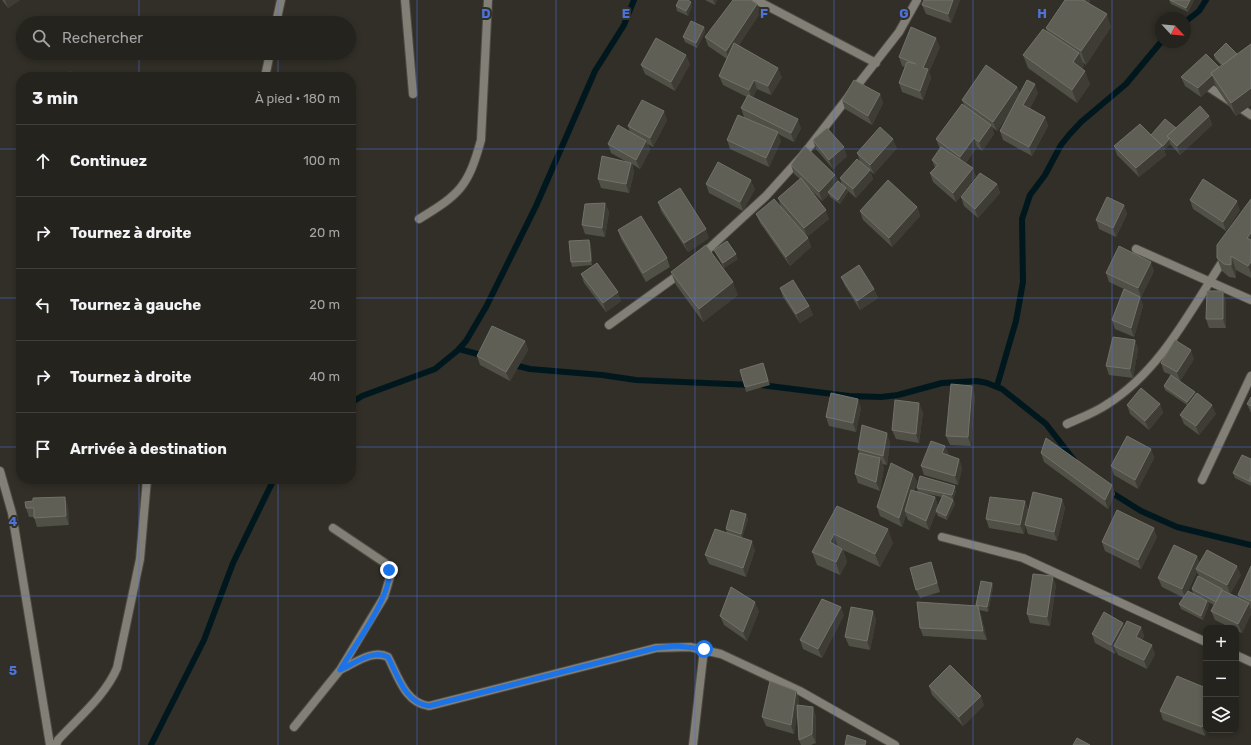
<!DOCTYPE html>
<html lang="fr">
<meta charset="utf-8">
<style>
:root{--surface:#25231d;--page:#312f2a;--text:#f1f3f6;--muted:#a3a4a4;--line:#42403b}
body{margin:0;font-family:Rubik,sans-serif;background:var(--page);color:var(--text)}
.controls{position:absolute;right:12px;bottom:12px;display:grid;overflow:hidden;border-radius:8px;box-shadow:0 2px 6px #0003}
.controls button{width:36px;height:36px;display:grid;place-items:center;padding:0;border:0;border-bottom:1px solid var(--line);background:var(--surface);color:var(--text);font:20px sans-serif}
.compass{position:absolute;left:1155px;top:12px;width:36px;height:36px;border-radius:50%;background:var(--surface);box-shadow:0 2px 6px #0003;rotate:116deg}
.stop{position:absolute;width:12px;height:12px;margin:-9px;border:3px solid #1a73e8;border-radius:50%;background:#fff}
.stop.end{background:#1a73e8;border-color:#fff;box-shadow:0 1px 4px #0008}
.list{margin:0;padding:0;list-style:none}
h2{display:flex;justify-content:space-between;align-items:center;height:52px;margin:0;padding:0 16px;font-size:17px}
h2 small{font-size:13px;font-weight:400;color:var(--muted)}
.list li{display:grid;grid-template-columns:26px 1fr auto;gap:12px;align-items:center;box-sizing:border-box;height:72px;padding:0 16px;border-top:1px solid var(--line)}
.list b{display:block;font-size:15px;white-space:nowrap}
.list em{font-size:13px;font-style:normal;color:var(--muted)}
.icon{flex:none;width:22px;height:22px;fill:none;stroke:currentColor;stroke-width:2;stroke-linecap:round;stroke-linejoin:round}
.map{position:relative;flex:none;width:1251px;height:745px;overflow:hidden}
.search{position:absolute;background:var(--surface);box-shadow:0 2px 6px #0003;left:16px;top:16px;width:340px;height:44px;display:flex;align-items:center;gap:10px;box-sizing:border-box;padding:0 14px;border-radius:22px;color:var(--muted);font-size:15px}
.panel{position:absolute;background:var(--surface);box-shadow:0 2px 6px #0003;left:16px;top:72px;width:340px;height:412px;border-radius:16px}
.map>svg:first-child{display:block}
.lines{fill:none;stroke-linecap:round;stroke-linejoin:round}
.stream{stroke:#00181d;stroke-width:6}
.street-casing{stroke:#4c4a43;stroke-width:10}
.street{stroke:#817f76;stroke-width:8}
.wall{fill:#505047;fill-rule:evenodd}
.shaded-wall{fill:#3e3c34}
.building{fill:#605f56;stroke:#73726a}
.route{stroke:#1a73e8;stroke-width:5}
.grid{fill:none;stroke:#4d72d8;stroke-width:1;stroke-opacity:0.55}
.grid-label{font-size:13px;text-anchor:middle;font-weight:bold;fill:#4d72d8;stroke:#312f27;stroke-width:4;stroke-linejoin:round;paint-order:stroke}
</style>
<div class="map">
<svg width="1251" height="745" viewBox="0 0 1251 745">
<rect width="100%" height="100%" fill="#312f27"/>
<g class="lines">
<!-- stream -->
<path class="stream" d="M1185,22L1199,11L1206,0
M459,349L485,356
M510,364L530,369L602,375L636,380L752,385
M761,385L849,396L881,397L898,395L942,383L977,381L987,383L1002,389L1046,424L1074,460
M997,386L1016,321L1023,282L1022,219L1030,195L1045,175L1061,145L1069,135L1081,122L1126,84L1161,42
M351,403L362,396L435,369L457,351L466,341L486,307L536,206L595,71L624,25L634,0
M1109,491L1141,511L1177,527L1251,545
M151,745L204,640L233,563L274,479"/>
<defs>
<path id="street" d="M405,0L413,94
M756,0L876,63
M276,23L281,0
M265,77L270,53
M1204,84L1251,115
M419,219C460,194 468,187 481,140L488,0
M1136,249L1251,300
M702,255L766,196L803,155L899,32L917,0
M609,325L681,273
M1067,424C1080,418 1094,413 1106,405C1161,371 1191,309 1226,256
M0,471L12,513L50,745
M1202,480L1251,376
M942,537L1023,558L1206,642
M1236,655L1251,662
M340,670C355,663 373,649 388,657C398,676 405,703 429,706L656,648L690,647L721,654L800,691L895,745
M294,727L340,670L384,597L390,577L389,570L385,563L333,528
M56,745L58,740C79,717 105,696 117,668L140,559L147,479
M693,745L704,649"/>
</defs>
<!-- street casing -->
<use href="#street" class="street-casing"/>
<!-- street -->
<use href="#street" class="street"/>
</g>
<!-- wall -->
<path class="wall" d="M2,0H20L8,8Z
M705,0H717L715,5Z
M960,0L951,23L926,14L922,5Z
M1065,0H1090L1089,3L1111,27L1086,65L1082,62L1084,66L1082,69L1090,84L1077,103L1028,68L1023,55L1047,32L1046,28Z
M1169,0H1194L1188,12L1171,4Z
M757,4L760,13L739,45L782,77L771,95L757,89L753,97L801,128L794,142L778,134L781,141L769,167L730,149L727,140L744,117L741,108L747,97L723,85L719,76L727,59L708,46L705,37Z
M676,6H692L688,16L677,11Z
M704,27L705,32L697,48L685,42L683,37Z
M1251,44V105L1236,116L1216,87L1215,84L1201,97L1185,86L1181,77L1219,67L1222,66L1215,59L1214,55L1237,54Z
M940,47L929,72L931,78L923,100L902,92L899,83L905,67L902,66L899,57Z
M690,64L675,91L645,74L641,65Z
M1017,87L1020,94L1038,93L1030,108L1045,117L1048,126L1032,156L1003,140L1000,131L1012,109L997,131L992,127L994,134L982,151L977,147L966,163L976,176L956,202L933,182L930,173L935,168L932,160L940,149L936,139L964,105L962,100Z
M880,94L883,103L872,125L845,109L842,100Z
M1209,116L1212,125L1180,155L1170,144L1164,150L1166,155L1139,177L1117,155L1114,146L1176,128Z
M667,120L653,147L648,144L650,150L640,169L632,164L634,172L629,193L601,188L598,179L627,162L611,153L608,144L630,132L628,126Z
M813,140L847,156L833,169L816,149Z
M897,148L874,174L870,171L873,179L856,198L847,190L848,192L840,204L830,197L829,194L822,201L809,188L829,219L807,237L781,207L778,198L800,179L794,174L791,165L835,175L838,181L842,185L840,178L860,161L857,153Z
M706,184L755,189L743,211L709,193Z
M997,184L1000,193L978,218L964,206L961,197Z
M1251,199V278L1236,270V278L1229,277L1222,271L1217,258Z
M1190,200L1240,210L1226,231L1193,209Z
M658,202L709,238L688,252L661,211Z
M605,203L609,212L605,237L585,234L582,225Z
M1124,205L1127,214L1116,237L1099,229L1096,220Z
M917,207L920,216L892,247L863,220L860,211Z
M756,214L808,238L811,247L790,266L760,223Z
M618,230L667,258L670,267L646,282L621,239Z
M591,244L592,265L572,267L571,262Z
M714,250L738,259L724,268L716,254Z
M1154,271L1141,297H1140L1143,306L1134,337L1115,329L1112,320L1124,289L1109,282L1106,273Z
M671,272L738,295L703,322L676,285Z
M581,274L621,301L606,312L584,283Z
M841,277L874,289L878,298L860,310L845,286Z
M780,288L809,306L813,315L800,323L783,297Z
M1226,300V328H1209L1206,319Z
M1135,340L1138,349L1133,378L1109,375L1106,366Z
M525,341L528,350L510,381L480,365L477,356Z
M1194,359L1180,381L1176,378L1195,392L1196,394L1216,414L1199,435L1184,424L1180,415L1187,405L1165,390L1164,386L1171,375L1164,372L1161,363Z
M765,368L770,385L746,392L745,387Z
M975,395L971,446L950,445L946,436Z
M1251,397V413L1247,404Z
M1160,404L1163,413L1149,430L1130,414L1127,405Z
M861,408L856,432L829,426L826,417Z
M923,412L919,443L896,439L892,430Z
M890,442L887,465L882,464L884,467L880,491L858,483L855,474L859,453L858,449Z
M945,446L949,455L959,459L962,468L958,485L924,475L921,466Z
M1151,449L1154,458L1138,489L1114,475L1111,466Z
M1041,453L1112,485L1115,494L1108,509L1044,462Z
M1251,459V486L1235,478L1233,473Z
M913,474L917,482L914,491L918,492L917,488L956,491L953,500L955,504L947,520L938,516L936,512L929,530L908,520L906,515L902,527L880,516L877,507ZM923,493L942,497L938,506L935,497Z
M1062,499L1065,508L1057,541L1028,534L1025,525L1024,534L989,528L986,519L1025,501L1028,510L1026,519Z
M68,506L69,525L37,527L34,517H29L26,508Z
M837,506L893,543L880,567L843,550L847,562L840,575L817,565L812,552Z
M748,519L742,538L755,550L746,577L709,564L705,555L727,533L726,529Z
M1157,537L1141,569L1105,551L1102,542Z
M1200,562L1241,575L1230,594L1222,590H1223L1239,598L1238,595L1251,566V614L1242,633L1236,631V628H1231L1215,620L1211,611L1214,605L1208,602L1209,605L1203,620L1181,609L1179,604L1184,598L1162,587L1158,578ZM1197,572L1199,576L1192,589L1193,594L1188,591Z
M934,571L940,592L920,598L916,590Z
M992,583L993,588L988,612L979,610L981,615L987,640L923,636L920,628L976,606V605Z
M1056,585L1050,626L1030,623L1027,614Z
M759,611L747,641L724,625L720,616Z
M873,611L876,620L870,650L849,646L845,637Z
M844,615L822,658L803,649L800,640Z
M1124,626L1141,627L1144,636L1142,640L1155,654L1147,669L1118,655L1116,651L1115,654L1095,643L1092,634Z
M929,686L984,705L963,726L932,695Z
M1206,688L1205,736L1163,720L1160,711Z
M796,691L799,700L798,705L816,716V743L811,745H801L799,740L797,714L794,734L766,726L762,717Z"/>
<!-- shaded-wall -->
<path class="shaded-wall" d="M5,0H20L8,8Z
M713,0H717L715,5Z
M953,0H960L951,23L948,14Z
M1086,0H1090L1085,8L1084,4Z
M1190,0H1194L1188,12L1186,8Z
M691,2L692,6L688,16L686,11Z
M757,4L760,13L729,60L726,51Z
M1107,14L1111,27L1086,65L1081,51Z
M704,27L705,32L697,48L696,43Z
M936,38L940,47L929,72L931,78L923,100L920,91L923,68Z
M1079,53L1084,66L1077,76L1073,62Z
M686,55L690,64L675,91L671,82Z
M778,68L782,77L771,95L768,86Z
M1085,71L1090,84L1077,103L1072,90Z
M1212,75L1215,84L1201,97L1198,88Z
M754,80L757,89L752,99L749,90Z
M1035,84L1038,93L1027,114L1023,105Z
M1017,87L1021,96L997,131L993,122Z
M1251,88V105L1236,116L1231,103Z
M880,94L883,103L872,125L868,116Z
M664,111L667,120L653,147L650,138Z
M1209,116L1212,125L1180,155L1177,146Z
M1045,117L1048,126L1032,156L1029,147Z
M798,119L801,128L794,142L791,133Z
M991,125L994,134L982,151L979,142Z
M778,132L781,141L769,167L766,158Z
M974,138L977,147L964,166L960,157Z
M893,139L897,148L874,174L870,165Z
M1169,139L1170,144L1164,150L1163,146Z
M646,141L650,150L640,169L636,160Z
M1162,146L1166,155L1139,177L1136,168Z
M844,147L847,156L833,169L829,160Z
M631,163L634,172L629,193L626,184Z
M973,168L976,176L956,202L953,193Z
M870,170L873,179L856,198L853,189Z
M835,175L839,184L828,192L829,194L822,201L819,192Z
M751,180L755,189L743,211L740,202Z
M997,184L1000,193L978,218L975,209Z
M846,188L848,192L840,204L838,200Z
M1237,201L1240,210L1226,231L1223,222Z
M605,203L609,212L605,237L602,228Z
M1124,205L1127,214L1116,237L1113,228Z
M917,207L920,216L892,247L889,238Z
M826,210L829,219L807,237L804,228Z
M706,229L709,238L688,252L684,243Z
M1251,233V248L1247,238Z
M808,238L811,247L790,266L786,257Z
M589,240L591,244L592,265L591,261Z
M736,254L738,259L724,268L723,263Z
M1231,256L1236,270V278L1231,265Z
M1151,262L1154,271L1141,297L1138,288Z
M1251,262V273L1248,266Z
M733,282L738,295L703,322L699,309Z
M874,289L878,298L860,310L857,301Z
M1223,291L1226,300V328L1223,319Z
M618,292L621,301L606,312L603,303Z
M1140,297L1143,306L1134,337L1131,328Z
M809,306L813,315L800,323L796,314Z
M1135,340L1138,349L1133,378L1130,369Z
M525,341L528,350L510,381L506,372Z
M1191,350L1194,359L1180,381L1177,372Z
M972,386L975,395L971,446L968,437Z
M1195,392L1196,396L1189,407L1187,402Z
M858,399L861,408L856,432L853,423Z
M919,403L923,412L919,443L916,434Z
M1160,404L1163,413L1149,430L1145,421Z
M1212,405L1216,414L1199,435L1196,426Z
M887,433L890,442L887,465L883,456Z
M945,446L949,455L942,453Z
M1151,449L1154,458L1138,489L1135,480Z
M880,458L884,467L880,491L876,482Z
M959,459L962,468L958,485L955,476Z
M913,474L917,482L907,512L905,511L906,515L902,527L899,518Z
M1112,485L1115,494L1108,509L1105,500Z
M955,486L956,491L953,500L952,495Z
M65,497L68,506L69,525L66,516Z
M935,497L938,506L929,530L926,521Z
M1062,499L1065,508L1057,541L1054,532Z
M953,500L955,504L947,520L946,516Z
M1025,501L1028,510L1024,534L1020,525Z
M746,514L748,519L742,538L741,534Z
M1154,528L1157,537L1141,569L1138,560Z
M888,529L893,543L880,567L875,554Z
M834,534L838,547L830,542Z
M752,541L755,550L746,577L743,568Z
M842,549L847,562L840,575L836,562Z
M1197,556L1201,565L1196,569L1197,572L1185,598L1182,589Z
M931,562L934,571L940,592L937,583Z
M1237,566L1241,575L1230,594L1227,585Z
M1053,576L1056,585L1050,626L1047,617Z
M992,583L993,588L988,612L987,607Z
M1207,601L1209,605L1203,620L1201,616Z
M755,602L759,611L747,641L743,632Z
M1249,603L1251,610V614L1242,633L1238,624Z
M978,606L981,615L987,640L983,631Z
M841,607L844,615L822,658L818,649Z
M873,611L876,620L870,650L867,641Z
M1123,623L1126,632L1114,646L1116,651L1115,654L1111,645Z
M1141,627L1144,636L1139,646L1136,637Z
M1152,645L1155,654L1147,669L1144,660Z
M796,691L799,700L794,734L791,725Z
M981,696L984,705L963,726L959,717Z
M813,707L816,716V743L812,734Z
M1206,719V730H1208L1205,736L1202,727Z"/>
<!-- building -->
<path class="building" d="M679,0H688L691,2L686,11L676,6Z
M733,0H751L757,4L726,51L705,37Z
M924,0H953L948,14L922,5Z
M1065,0H1083L1107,14L1081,51L1046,28Z
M1170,0H1190L1186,8Z
M691,21L704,27L696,43L683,37Z
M911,27L936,38L923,68L928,69L920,91L899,83L907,62L916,64L899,57Z
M1043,29L1079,53L1073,62L1085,71L1072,90L1023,55Z
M656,38L686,55L671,82L641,65Z
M734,43L778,68L768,86L754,80L749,90L719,76Z
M1226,43L1237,54L1223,65L1214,55Z
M1251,44V88L1231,103L1211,73Z
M1206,54L1219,67L1211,73L1212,75L1198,88L1181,77Z
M986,65L1017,87L993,122L962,100Z
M71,72L73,77H66L65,75Z
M854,80L880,94L868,116L842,100Z
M1027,80L1035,84L1023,105L1045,117L1029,147L1000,131Z
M748,95L798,119L791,133L741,108Z
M642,100L664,111L650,138L628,126Z
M962,104L991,125L979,142L974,138L960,157L936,139Z
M1200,106L1209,116L1177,146L1167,136Z
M738,115L778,132L766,158L727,140Z
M1165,119L1176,128L1167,136L1169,139L1163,146L1151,135Z
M1140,124L1162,146L1136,168L1114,146Z
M618,125L646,141L636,160L608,144Z
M880,127L893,139L870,165L857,153Z
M827,128L844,147L829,160L813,140Z
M805,146L835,175L819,192L791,165Z
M941,147L973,168L953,193L930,173L938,165L932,160Z
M602,156L631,163L626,184L598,179Z
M857,159L870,170L853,189L840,178Z
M718,162L751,180L740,202L706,184Z
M980,173L997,184L975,209L961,197Z
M801,178L826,210L804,228L778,198Z
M1203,179L1237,201L1223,222L1190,200Z
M888,180L917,207L889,238L860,211Z
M838,181L846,188L838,200L828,192Z
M680,188L706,229L684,243L658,202Z
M1107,197L1124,205L1113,228L1096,220Z
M774,199L808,238L786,257L756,214Z
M1251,199V233L1247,238L1251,240V262L1248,266L1231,256V265L1224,264L1217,258V245Z
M605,203L602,228L582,225L585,204Z
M641,216L667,258L643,273L618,230Z
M589,240L591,261L571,262L569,241Z
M727,241L736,254L723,263L714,250Z
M706,245L733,282L699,309L671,272Z
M1119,246L1151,262L1138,288L1106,273Z
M597,263L618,292L603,303L581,274Z
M859,265L874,289L857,301L841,277Z
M793,280L809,306L796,314L780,288Z
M1124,289L1140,297L1131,328L1112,320Z
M1207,291H1223V319H1206Z
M492,326L525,341L506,372L477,356Z
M1113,337L1135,340L1130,369L1106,366Z
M1175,340L1191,350L1177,372L1161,363Z
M763,363L768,381L745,387L740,370Z
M1171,375L1195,392L1187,402L1164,386Z
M951,384L972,386L968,437L946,436Z
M1141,388L1160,404L1145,421L1127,405Z
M831,393L858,399L853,423L826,417Z
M1197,393L1212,405L1196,426L1180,415Z
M1251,397V406L1247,404Z
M895,400L919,403L916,434L892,430Z
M862,425L887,433L883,456L858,449Z
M1127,436L1151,449L1135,480L1111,466Z
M1046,438L1112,485L1105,500L1041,453Z
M931,441L945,446L942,453L959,459L955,476L921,466Z
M859,453L880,458L876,482L855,474Z
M1242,455L1251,459V476L1249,481L1233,473Z
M891,463L913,474L899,518L877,507Z
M920,476L955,486L952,495L917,488Z
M1251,476V482L1249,481Z
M911,490L935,497L926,521L905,511Z
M1033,492L1062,499L1054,532L1025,525Z
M943,495L953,500L946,516L936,511Z
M65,497L66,516L34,518V508H26L25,502L33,501V498Z
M990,497L1025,501L1020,525L986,519Z
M837,506L888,529L875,554L834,534L830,542L842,549L836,562L812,552Z
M731,510L746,514L741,534L726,529Z
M1117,510L1154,528L1138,560L1102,542Z
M715,529L752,541L743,568L705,555Z
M1174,545L1197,556L1182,589L1158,578Z
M1207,550L1237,566L1227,585L1196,569Z
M931,562L937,583L916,590L910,568Z
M1251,566V601L1238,595Z
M1033,574L1053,576L1047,617L1027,614Z
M1198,576L1222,589L1216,602L1192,589Z
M981,581L992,583L987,607L976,605Z
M731,587L755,602L743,632L720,616Z
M1222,590L1249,603L1238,624L1211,611Z
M1188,591L1207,601L1201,616L1179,604Z
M822,599L841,607L818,649L800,640Z
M917,602L978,606L983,631L920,628Z
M851,607L873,611L867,641L845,637Z
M1104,612L1123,623L1111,645L1092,634Z
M1127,621L1141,627L1136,637L1152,645L1144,660L1114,646Z
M950,665L981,696L959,717L929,686Z
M1177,676L1206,688V719L1202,727L1160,711Z
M770,681L796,691L791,725L762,717Z
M797,705L813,707L812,734L799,740Z
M847,735L866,741L865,745H845Z
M1077,738L1090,745H1073Z"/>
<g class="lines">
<!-- route -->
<path class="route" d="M389,570C393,594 353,648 340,670C355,663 373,649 388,657C398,676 405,703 429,706L656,648L676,646L704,649"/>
</g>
<!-- grid -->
<path class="grid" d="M139,0V23M278,0V23M417,0V745M556,0V745M695,0V745M834,0V745M973,0V745M1112,0V745M139,53V77M278,53V77M0,149H21M351,149H1251M0,298H21M351,298H1251M0,447H21M351,447H1251M139,479V745M278,479V745M0,596H1251"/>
<g class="grid-label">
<text x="486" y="18">D</text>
<text x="626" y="18">E</text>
<text x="764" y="18">F</text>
<text x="904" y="18">G</text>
<text x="1042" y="18">H</text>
<text x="13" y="526">4</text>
<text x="13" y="675">5</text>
</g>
</svg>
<div class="controls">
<button>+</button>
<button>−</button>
<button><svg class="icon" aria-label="layers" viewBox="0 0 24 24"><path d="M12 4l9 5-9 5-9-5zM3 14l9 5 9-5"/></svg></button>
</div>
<svg class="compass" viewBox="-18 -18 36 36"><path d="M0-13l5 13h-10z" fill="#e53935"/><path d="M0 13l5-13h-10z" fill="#a3a4a4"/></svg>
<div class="stop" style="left:704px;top:649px"></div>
<div class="stop end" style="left:389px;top:570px"></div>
<div class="search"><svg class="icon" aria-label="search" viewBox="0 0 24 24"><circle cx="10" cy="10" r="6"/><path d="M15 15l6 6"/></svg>Rechercher</div>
<section class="panel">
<h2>3 min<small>À pied · 180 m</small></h2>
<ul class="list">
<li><svg class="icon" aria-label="ahead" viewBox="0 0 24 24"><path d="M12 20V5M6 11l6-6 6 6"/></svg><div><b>Continuez</b></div><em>100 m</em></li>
<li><svg class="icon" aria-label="right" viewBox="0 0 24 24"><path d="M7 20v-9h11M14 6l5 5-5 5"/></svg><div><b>Tournez à droite</b></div><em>20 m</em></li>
<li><svg class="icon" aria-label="left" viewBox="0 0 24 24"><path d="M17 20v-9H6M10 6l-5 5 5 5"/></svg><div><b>Tournez à gauche</b></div><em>20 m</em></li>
<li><svg class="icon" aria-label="right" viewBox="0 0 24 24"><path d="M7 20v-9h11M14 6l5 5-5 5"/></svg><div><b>Tournez à droite</b></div><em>40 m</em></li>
<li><svg class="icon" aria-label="arrive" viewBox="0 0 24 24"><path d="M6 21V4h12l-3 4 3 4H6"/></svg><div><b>Arrivée à destination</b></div></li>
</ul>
</section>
</div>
